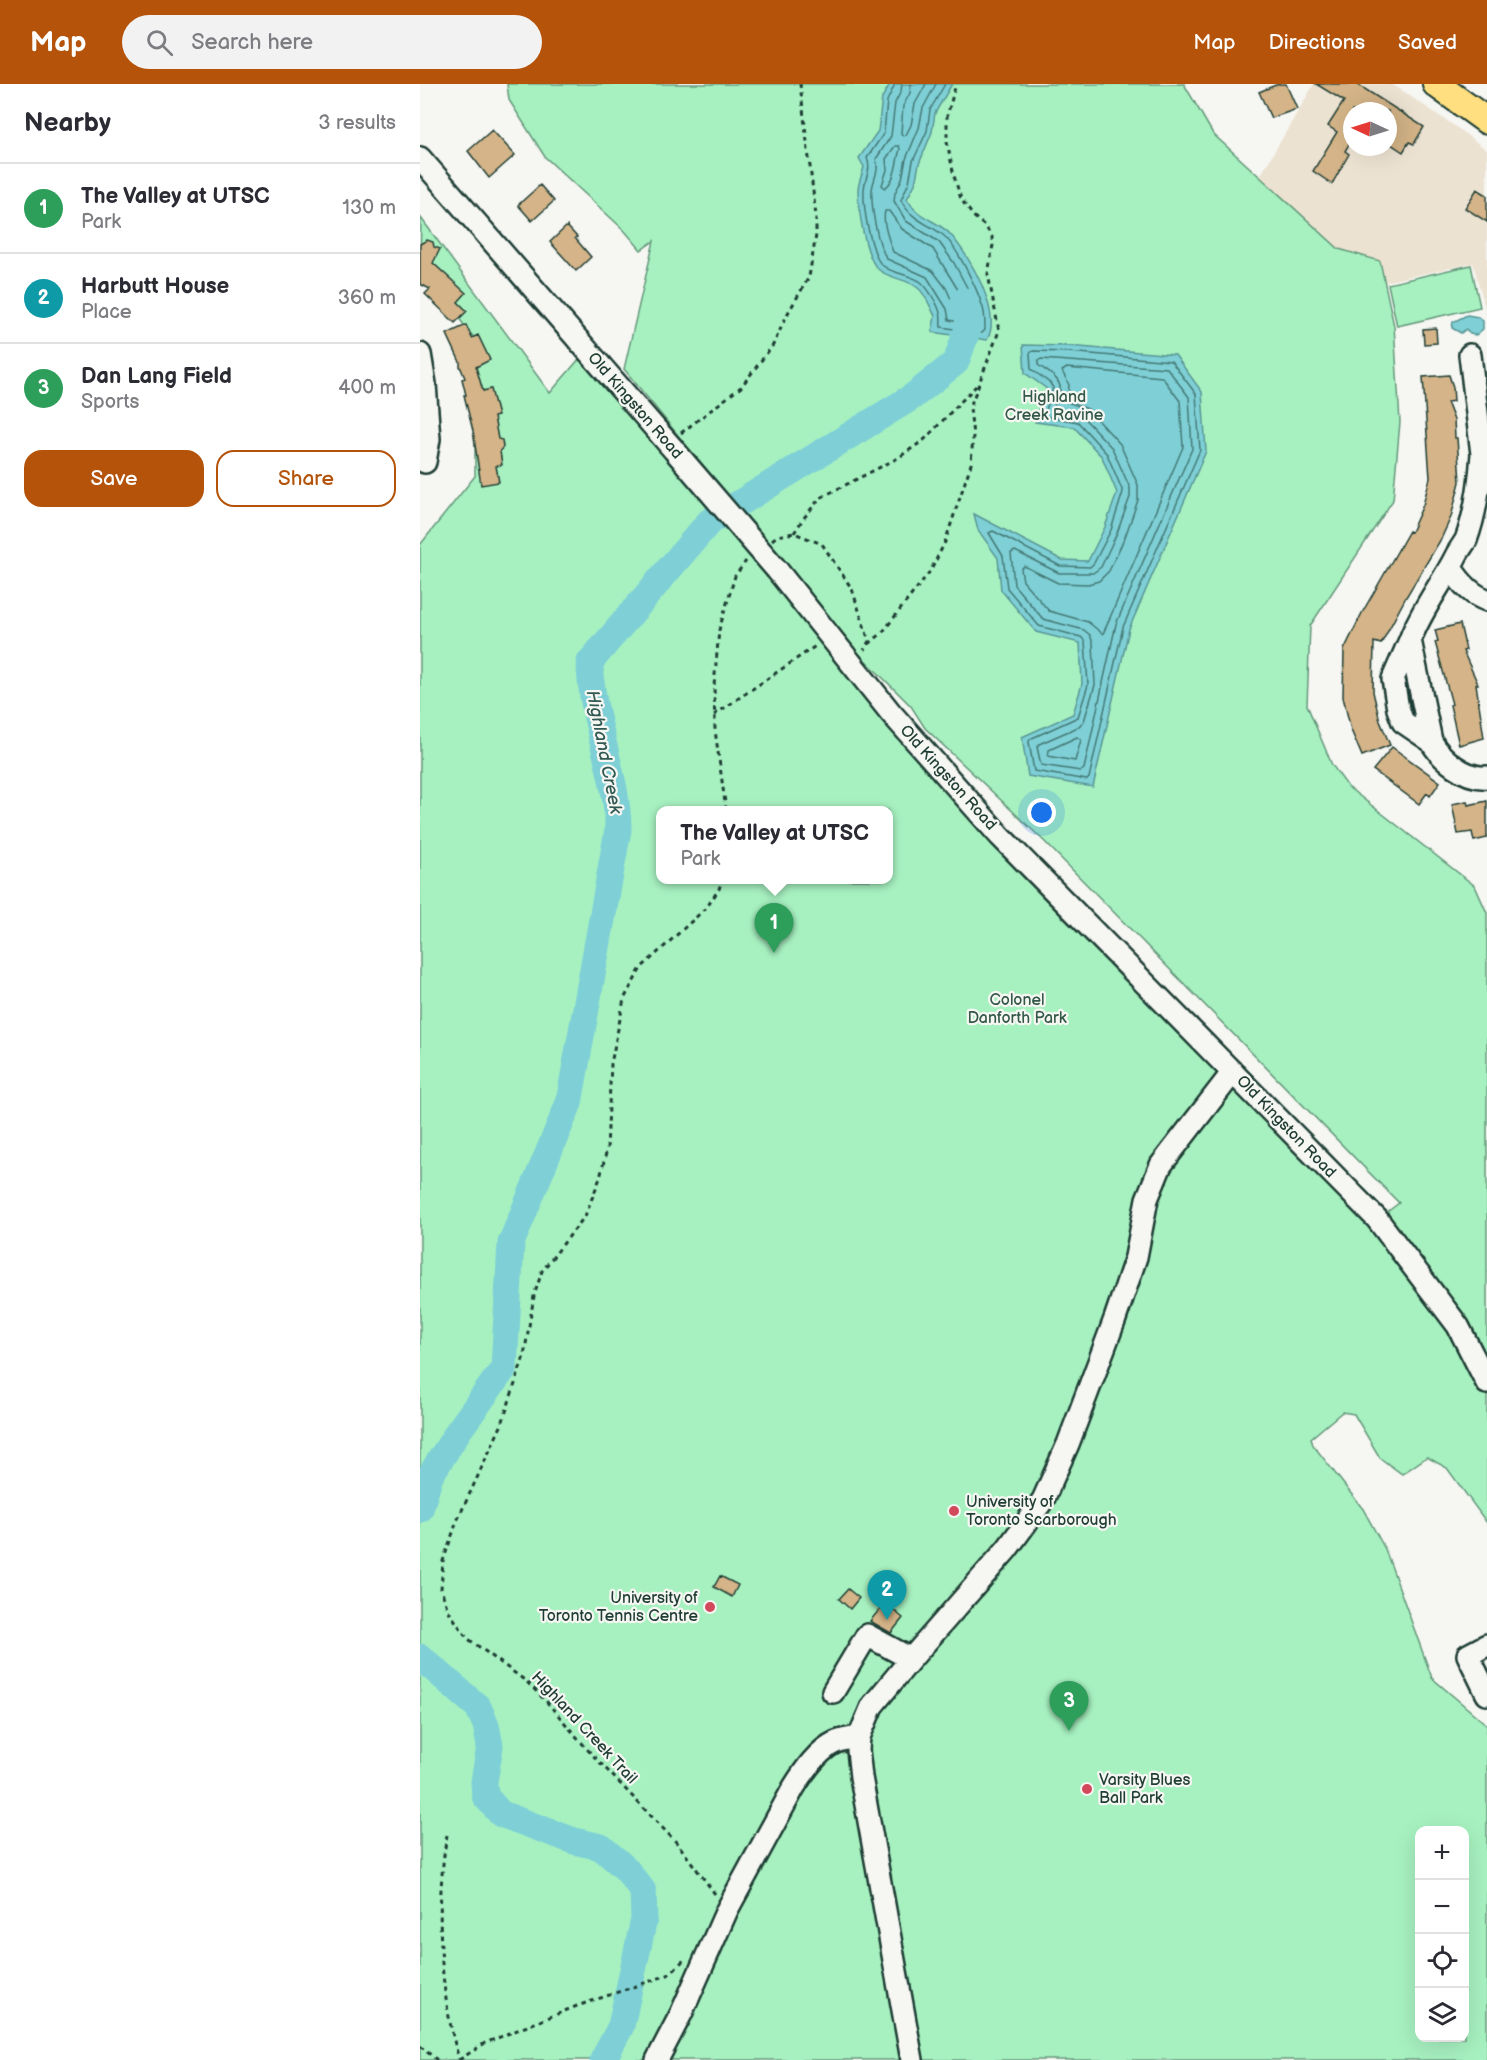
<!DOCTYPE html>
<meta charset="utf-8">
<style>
:root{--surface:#fff;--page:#f2f2f3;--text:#2b2b33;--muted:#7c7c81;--line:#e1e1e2;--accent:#b45309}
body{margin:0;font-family:"Balsamiq Sans",sans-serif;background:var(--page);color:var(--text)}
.controls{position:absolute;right:18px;bottom:18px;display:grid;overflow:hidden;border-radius:12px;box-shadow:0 6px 24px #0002}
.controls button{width:54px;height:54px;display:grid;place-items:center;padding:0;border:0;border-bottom:2px solid var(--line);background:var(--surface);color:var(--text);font:30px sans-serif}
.compass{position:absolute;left:923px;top:18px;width:54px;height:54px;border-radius:50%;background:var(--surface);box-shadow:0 6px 24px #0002;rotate:274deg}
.you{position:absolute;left:622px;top:729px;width:21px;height:21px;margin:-15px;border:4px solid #fff;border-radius:50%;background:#1a73e8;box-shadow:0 0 0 9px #1a73e833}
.badge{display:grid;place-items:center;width:39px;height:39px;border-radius:50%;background:var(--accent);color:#fff;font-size:20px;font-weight:700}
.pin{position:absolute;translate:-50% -50px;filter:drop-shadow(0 2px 3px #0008)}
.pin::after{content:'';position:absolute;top:32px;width:21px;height:18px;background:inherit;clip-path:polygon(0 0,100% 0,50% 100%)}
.popup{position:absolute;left:236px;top:722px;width:237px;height:78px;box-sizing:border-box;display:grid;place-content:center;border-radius:12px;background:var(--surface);filter:drop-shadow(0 2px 4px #0005);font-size:20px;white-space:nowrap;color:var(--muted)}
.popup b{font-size:22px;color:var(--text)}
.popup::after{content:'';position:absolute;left:50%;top:100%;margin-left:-12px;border:12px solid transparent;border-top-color:var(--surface)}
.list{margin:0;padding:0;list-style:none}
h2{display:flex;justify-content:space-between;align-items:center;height:78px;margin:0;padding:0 24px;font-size:26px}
h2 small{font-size:20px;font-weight:400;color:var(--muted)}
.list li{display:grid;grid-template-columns:39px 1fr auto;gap:18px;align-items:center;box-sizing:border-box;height:90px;padding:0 24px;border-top:2px solid var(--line)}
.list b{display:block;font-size:22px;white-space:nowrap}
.list p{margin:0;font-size:20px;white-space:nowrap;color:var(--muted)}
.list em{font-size:20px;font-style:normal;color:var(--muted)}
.actions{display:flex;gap:12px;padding:18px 24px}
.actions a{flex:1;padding:14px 0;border:2px solid var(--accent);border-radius:18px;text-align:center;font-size:21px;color:var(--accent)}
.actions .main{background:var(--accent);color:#fff}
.icon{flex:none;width:33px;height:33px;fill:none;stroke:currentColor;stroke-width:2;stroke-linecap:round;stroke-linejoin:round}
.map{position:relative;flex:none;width:1067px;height:1976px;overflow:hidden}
header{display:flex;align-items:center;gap:36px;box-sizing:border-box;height:84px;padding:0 30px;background:var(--accent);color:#fff}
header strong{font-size:28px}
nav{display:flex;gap:33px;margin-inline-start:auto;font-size:21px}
.search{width:420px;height:54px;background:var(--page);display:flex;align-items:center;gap:15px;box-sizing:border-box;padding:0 21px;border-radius:33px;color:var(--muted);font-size:22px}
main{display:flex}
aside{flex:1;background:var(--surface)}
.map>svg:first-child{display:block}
.built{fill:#ece2d2;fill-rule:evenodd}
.green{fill:#a7f1c0;stroke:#63977a;stroke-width:1.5;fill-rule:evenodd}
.water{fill:#7ed0d6;stroke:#589595;stroke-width:1.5}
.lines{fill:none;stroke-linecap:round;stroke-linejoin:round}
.shore{stroke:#457875;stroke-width:1.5}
.river{stroke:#7ed0d6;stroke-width:27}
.building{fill:#d4b488;stroke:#1f3d34;stroke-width:1.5}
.minor-casing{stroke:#1f3d34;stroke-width:26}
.major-casing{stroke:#1f3d34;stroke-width:30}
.path{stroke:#1f3d34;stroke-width:3;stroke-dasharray:4.5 4.5;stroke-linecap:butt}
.minor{stroke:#f6f6f2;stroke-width:21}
.major{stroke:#ffdf80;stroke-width:26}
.minor-bridge-casing{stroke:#1f3d34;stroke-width:26;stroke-linecap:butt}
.minor-bridge{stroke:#f6f6f2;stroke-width:21}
.poi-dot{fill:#d1495b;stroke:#f6f6f2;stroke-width:2}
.labels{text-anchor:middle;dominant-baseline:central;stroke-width:4.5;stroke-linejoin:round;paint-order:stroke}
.park-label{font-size:16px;fill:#335849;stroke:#f6f6f2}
.street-label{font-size:16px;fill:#1f3d34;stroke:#f6f6f2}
.poi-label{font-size:16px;fill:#1f3d34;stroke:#f6f6f2;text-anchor:start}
.water-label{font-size:18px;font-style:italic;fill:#325a54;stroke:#f6f6f2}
</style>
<header>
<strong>Map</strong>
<div class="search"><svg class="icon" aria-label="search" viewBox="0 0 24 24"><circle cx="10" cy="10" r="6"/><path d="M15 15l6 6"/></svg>Search here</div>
<nav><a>Map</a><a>Directions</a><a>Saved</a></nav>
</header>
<main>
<aside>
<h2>Nearby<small>3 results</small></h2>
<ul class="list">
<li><span class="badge" style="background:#2e9e5b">1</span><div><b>The Valley at UTSC</b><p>Park</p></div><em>130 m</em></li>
<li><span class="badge" style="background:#0f9aa8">2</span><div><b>Harbutt House</b><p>Place</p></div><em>360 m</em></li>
<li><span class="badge" style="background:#2e9e5b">3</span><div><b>Dan Lang Field</b><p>Sports</p></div><em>400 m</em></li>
</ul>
<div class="actions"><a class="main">Save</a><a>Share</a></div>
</aside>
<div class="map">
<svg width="1067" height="1976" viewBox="0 0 1067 1976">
<rect width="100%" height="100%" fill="#f6f6f2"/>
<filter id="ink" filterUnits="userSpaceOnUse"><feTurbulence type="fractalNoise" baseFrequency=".0167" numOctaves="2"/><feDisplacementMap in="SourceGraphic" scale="12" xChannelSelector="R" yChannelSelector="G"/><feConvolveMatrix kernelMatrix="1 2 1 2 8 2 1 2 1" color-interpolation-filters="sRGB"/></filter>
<g filter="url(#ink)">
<!-- built -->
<path class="built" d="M894,0H972L1036,43L1067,66V231L1053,179L965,198L960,177L919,165L840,92ZM932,27H968V63H932Z"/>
<!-- green -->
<path class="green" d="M87,0H764L793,50L919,165L960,177L974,242L980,338L973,416L890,542L887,621L912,681L928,703L1055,802L1067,829V1439L1027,1384L1007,1373L982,1390L960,1374L934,1330L922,1328L891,1354L893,1361L943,1425L965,1465L1012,1594L1067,1641V1976H0V461L55,392V255L0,184L1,134L130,309L161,273L435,594L967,1128L979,1119L625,758L505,644L491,622L425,556L204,285L234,157L221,166L204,146L125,73L89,16ZM240,726H468V796H240ZM1000,1746H1044V1954H1000Z
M1051,181L1060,223L977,242L968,200Z"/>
<!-- water -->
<path class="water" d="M470,0H532L515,29L512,48L499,80L495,100L487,115C491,120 494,126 499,129C508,136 522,141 530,150C549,171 583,229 567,256L512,248L515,232C510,223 506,210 498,204C488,195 470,195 459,186C445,175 438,124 438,105C439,98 442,90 444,83L439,74L458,47L462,14Z
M1047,231L1058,233L1063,237V245L1056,251L1050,250L1046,245L1041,249L1032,244L1033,238Z
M603,261L648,262L755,271L782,308L786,367L709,545L673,703L608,692L602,653L653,630L662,600L660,559L616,548L581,506L578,474L558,446L554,430L642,476L668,477L685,443L697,409L682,373L654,343L615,338L620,318L627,305L605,289Z"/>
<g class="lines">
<!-- shore -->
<path class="shore" d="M475,0L467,17L464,49L447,74C452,86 445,93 444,105C443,126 449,154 457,174C465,191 488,188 501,198C508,204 518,220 520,229C522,234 520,239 521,243L562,249L565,246C565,240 565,234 564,228C560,210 537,162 523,151C507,139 490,135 481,116L489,98L493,77L507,47L510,26L525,0
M482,0L481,7L475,19L471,52L456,75C460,87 453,95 452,106C451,124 457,160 467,175L507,193L527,225L529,236L555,241L557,238L551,211L534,179L519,158L486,137L474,117L475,109L482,95L486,75L499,44L503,24L516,0
M491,0L490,9L483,22L481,49L483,52L486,51L491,41L495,20L506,0
M475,62H479L480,65C476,78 476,96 465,104L462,101L467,86L466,75Z
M465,127H469L482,145L513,165L543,214L546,226L545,229L537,228L526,204L513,187L473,168C469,156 462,139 465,127Z
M613,267L648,268L751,277L776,310L780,366L703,543L669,694L667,696L614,687L609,658L610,655L658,633L668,601L665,557L661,553L619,542L587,504L583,472L569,449L573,447L640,482L670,483L674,479L691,446L703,408L687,370L658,338L624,332L633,304L630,299L611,285L610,269Z
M621,275L747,284L769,313L772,365L696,540L664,685L661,687L621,681L617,663L619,660L658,643L664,637L675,601L673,559L670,551L664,546L623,535L594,501L591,469L595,467L639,489H673L681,483L697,449L710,413V404L692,364L661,331L634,325C634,320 637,317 639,312C645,296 629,289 618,281V277Z
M647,284L742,293L760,317L763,363L683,550L668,538L629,527L603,497L601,485L604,482L638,499L668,500L679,497L689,487L705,453L718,416V401L700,360L668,325L647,318L649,301L642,287Z
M657,653L661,656L655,677L628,672L629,666Z"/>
<!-- river -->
<path class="river" d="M0,1425L10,1392L39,1346L84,1284L91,1159L149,1019L198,746C198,689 170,635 170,578L289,438L492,313L536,278L548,244L549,228L544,217
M0,1573L58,1623L66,1641L70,1662L64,1698L65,1712L81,1730L154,1757L181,1763L206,1785L223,1807L224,1835L201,1942L183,1976"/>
</g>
<!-- building -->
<path class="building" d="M858,0H866L877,25L851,34L839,8Z
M896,0H937L1004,43L994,60L989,58L983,68L968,58V27H932V35L925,46L932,51V55L925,67L929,70L912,100L893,87L917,48L908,42L924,17Z
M72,46L95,71L69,94L48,67Z
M120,101L134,117L112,137L98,121Z
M1057,105L1067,111V138L1045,124Z
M147,142L157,153L155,154L171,173L156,187L130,158Z
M7,156L13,158L14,163L20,165L13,179L46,209L38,218L47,227L35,239L5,210L10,205L0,200V160Z
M46,241L52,254L58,251L70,276L56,283L63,307L71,305L78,332L74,333L78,355L82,356L83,363L80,367L82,381L76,382L79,398L61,401L53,347L44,311H46L42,295L45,294L40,282V278L27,250Z
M1016,244L1017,259L1004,260L1003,245Z
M1029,291L1033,303L1034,317L1027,318L1034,336L1035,354H1037L1040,398L1031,433L1021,455L986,513L961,560L954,558L953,608L960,637L970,661L942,672L931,646L923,613L924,566L942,529L989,447L991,448L1003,421L1010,394L1003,293Z
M1040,540L1046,566L1043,567L1058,600H1056L1064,654L1039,661L1030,621L1032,620L1015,558L1018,557L1015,546Z
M972,663L1020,698L1010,712L1007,709L999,720L953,686Z
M1047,717L1048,721L1067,717V754L1054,757L1052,748L1038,750L1032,720Z
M300,1492L318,1501L312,1513L294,1503Z
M428,1505L439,1514L430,1525L419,1515Z
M465,1519L483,1534L471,1549L450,1537Z"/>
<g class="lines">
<defs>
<path id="minor" d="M0,74L254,366
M0,270L5,300L9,355L5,378
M1050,271L1062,370
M1067,368L1062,370C1060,398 1056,429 1046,456C1043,461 1039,466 1036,472C1022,500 1001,526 990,556L1011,657C1021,675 1045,695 1067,693
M1031,484C1040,498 1051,511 1067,516
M357,486L471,629L580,752L957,1135L1038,1242L1067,1299
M990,556L973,595L978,625L983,638L1011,657
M1067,1561L1048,1571L1067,1610
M413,1608L447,1551L491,1575
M237,1976L261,1930L307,1826L374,1703C384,1687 398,1666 416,1658C423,1655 432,1654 439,1653
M492,1976L441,1693L438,1666L439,1653L452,1622L491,1575L587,1465L623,1416L648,1360L695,1235L716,1173L727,1115L741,1081L813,988"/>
<path id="major" d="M1016,0L1067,37"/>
</defs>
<!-- minor casing -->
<use href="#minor" class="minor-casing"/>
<!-- major casing -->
<use href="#major" class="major-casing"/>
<!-- path -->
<path class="path" d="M261,349L321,303L353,261L368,229L389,193L396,151V132L380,0
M374,449L383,435L400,414L478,374L504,356L556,302
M352,456L357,452L374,449L402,460L432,505L449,557L444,566
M449,560L462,549L511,486L525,458L551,380L553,352L550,323L579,247L568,190L573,161L572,153L566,143L553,132L541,115L534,92L527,58V32L536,0
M294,631L397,561
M306,726L295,646L294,602L299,546L315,492L326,477
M27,1751C15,1820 19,1908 39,1975
M295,1810L258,1760L168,1666L126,1617L107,1598L47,1554L28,1526L21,1505L23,1477L37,1437L82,1340L104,1272L114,1212L122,1187L165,1132L180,1094L187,1065L191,980L204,915L221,884L287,823L299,805L302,796
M0,1962L17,1976
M39,1976L65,1959L157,1922L248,1891L265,1875"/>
<!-- minor -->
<use href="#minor" class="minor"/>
<!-- major -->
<use href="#major" class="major"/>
<defs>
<path id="minor-bridge" d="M254,366L357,486"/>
</defs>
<!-- minor-bridge casing -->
<use href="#minor-bridge" class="minor-bridge-casing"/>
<!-- minor-bridge -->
<use href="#minor-bridge" class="minor-bridge"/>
</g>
</g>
<!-- markers -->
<g class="poi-dot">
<circle cx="534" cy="1427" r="6"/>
<circle cx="290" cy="1523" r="6"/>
<circle cx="667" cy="1705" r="6"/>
</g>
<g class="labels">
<!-- park labels -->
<g class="park-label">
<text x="634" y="313">Highland<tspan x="634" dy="18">Creek Ravine</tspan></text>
<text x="597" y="916">Colonel<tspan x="597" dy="18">Danforth Park</tspan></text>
</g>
<!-- street labels -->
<g class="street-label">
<text transform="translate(215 322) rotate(49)">Old Kingston Road</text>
<text transform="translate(528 694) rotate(48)">Old Kingston Road</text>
<text transform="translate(866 1043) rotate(46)">Old Kingston Road</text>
<text transform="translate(164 1644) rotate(47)">Highland Creek Trail</text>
</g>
<!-- poi labels -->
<g class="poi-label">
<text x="546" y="1418">University of<tspan x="546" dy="18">Toronto Scarborough</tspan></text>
<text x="278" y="1514" text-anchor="end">University of<tspan x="278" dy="18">Toronto Tennis Centre</tspan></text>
<text x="679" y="1696">Varsity Blues<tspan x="679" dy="18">Ball Park</tspan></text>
</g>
<!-- water labels -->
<g class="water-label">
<text transform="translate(184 668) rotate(79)">Highland Creek</text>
</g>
</g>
</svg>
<div class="controls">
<button>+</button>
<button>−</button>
<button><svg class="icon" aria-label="locate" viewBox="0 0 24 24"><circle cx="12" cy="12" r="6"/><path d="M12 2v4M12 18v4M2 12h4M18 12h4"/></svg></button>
<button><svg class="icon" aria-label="layers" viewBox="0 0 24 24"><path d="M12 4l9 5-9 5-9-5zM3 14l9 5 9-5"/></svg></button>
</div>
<svg class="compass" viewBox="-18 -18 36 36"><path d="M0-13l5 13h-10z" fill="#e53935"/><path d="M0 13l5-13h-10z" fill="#7c7c81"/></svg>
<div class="you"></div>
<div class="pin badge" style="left:354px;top:869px;background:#2e9e5b">1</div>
<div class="popup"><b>The Valley at UTSC</b>Park</div>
<div class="pin badge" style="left:467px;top:1536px;background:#0f9aa8">2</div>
<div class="pin badge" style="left:649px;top:1647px;background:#2e9e5b">3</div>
</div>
</main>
